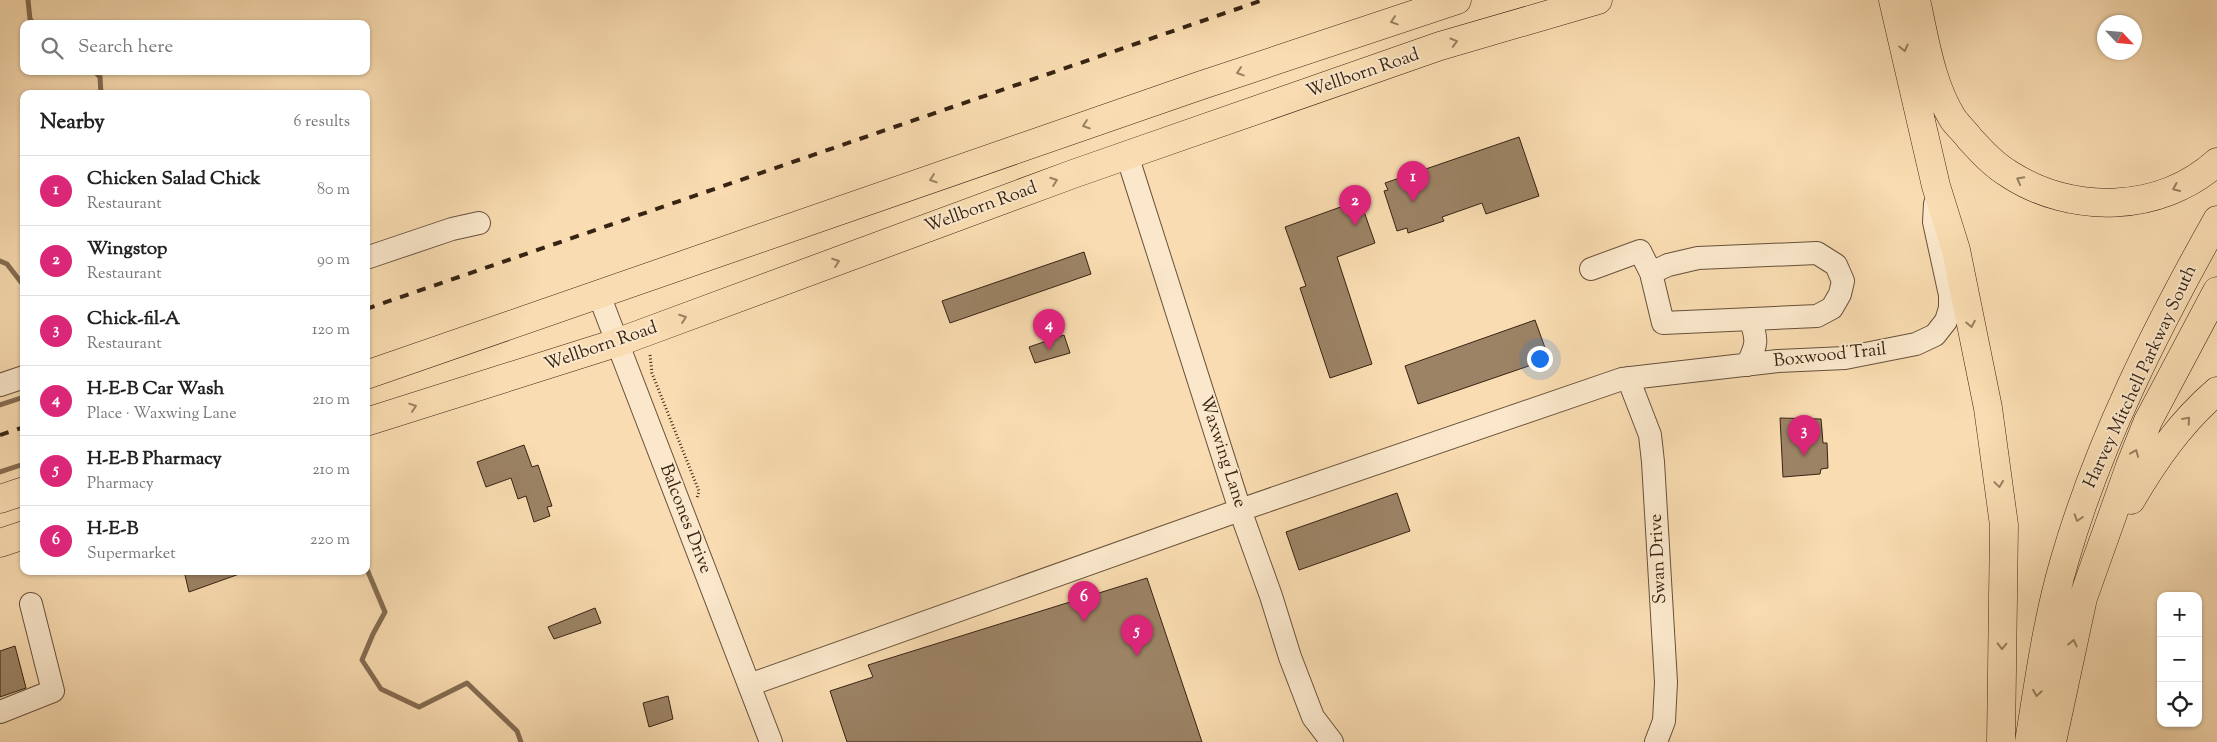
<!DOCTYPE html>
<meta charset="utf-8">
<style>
:root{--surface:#fff;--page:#f2f2f2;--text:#222;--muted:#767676;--line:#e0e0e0;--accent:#db2777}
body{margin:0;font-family:"Sorts Mill Goudy",serif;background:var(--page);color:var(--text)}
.controls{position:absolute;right:15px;bottom:15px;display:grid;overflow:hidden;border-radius:10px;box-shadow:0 1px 4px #0004}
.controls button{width:45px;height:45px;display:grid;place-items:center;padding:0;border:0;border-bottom:1px solid var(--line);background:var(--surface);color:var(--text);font:25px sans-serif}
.compass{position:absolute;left:2097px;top:15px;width:45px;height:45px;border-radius:50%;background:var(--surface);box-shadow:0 1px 4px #0004;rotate:116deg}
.you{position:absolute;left:1539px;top:358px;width:18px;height:18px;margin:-12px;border:4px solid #fff;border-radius:50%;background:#1a73e8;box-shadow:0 0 0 8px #1a73e833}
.badge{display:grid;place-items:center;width:32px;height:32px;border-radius:50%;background:var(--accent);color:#fff;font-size:16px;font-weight:700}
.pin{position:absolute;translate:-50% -41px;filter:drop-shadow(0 1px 2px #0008)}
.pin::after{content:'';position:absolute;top:26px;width:18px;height:15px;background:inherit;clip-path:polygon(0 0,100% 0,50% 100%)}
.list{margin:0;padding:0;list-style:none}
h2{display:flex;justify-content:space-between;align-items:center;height:65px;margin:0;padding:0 20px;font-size:21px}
h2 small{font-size:16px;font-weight:400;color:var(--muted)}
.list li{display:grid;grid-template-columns:32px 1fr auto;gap:15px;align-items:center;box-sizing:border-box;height:70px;padding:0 20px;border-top:1px solid var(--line)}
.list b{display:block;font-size:19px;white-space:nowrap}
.list p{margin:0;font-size:16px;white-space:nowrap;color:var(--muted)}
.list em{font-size:16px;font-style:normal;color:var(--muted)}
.icon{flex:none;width:28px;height:28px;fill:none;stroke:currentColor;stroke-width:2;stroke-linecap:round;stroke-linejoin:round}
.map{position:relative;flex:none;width:2217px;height:742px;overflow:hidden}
.search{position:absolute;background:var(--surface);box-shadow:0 1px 4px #0004;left:20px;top:20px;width:350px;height:55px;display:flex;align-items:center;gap:12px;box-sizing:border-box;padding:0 18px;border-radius:10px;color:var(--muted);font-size:19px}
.panel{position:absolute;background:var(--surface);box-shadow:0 1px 4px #0004;left:20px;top:90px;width:350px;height:485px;border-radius:10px}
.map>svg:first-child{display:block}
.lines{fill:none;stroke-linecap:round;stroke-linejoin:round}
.stream{stroke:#846c51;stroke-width:5}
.building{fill:#9c8365;stroke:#372313}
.minor-casing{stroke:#68513a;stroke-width:24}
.major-casing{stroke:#372313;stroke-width:29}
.highway-casing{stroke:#372313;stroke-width:29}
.path{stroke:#372313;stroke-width:3;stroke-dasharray:1 2.5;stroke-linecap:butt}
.minor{stroke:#fbe8cc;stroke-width:22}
.major{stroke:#f9dcb1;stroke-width:28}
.highway{stroke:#f9dcb1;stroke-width:28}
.rail{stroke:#372313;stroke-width:4;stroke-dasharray:9 9;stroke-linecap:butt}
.oneway{stroke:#988062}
.labels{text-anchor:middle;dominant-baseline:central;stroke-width:4;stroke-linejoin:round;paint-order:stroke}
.street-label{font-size:18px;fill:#372313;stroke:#fbe8cc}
</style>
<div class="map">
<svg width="2217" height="742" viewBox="0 0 2217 742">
<rect width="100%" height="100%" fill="#f9dcb1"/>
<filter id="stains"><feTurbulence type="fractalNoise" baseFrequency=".004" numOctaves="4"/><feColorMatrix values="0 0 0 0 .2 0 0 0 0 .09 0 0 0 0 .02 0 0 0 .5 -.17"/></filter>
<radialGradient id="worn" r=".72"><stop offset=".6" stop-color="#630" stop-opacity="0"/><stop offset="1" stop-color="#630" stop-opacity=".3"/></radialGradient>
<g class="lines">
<!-- stream -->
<path class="stream" d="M28,0L30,19L34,24
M94,71L100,77L101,94
M0,261L7,264L24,286
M0,405L24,397
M0,472L24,464
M366,567L385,612L373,634L362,660L381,689L419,707L467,683L517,731L521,742"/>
</g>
<!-- building -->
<path class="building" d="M1519,137L1539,196L1486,214L1482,203L1442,217L1444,221L1408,233L1407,228L1397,231L1384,191L1388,190L1385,183Z
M1360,200L1375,243L1337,257L1372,364L1330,378L1300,288L1306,286L1285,227Z
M1084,252L1091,274L950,323L942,301Z
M1535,320L1549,359L1418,404L1405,366Z
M1064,335L1070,353L1035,363L1029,347Z
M1780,418L1821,419L1823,443H1827L1828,468L1821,469L1820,474L1783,477Z
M524,445L532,467L538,465L552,506L547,507L550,516L534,522L526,496L518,499L511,478L486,487L477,462Z
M1397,493L1410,531L1299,570L1286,532Z
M184,571H241L242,573L189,592Z
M1147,578L1202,742H847L830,691L873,677L868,665Z
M595,608L601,623L554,639L548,627Z
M15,646L26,688L0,697V651Z
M668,696L673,719L649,727L643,703Z"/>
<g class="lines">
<defs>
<path id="minor" d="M1127,155L1240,510L1271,596L1290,657L1313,717L1332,742
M366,258L452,229L479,223
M1591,269L1640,251L1651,273L1668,265L1698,258L1817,253L1836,265L1843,281L1840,294L1832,308L1817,316L1663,323L1651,273
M599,295L771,742
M1747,365C1757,345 1758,340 1750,319
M1628,378L1650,435L1653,462L1666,682L1664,721L1656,742
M0,385L24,377
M749,685L1240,510L1622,379L1778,361L1845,358L1916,344L1935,335L1946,321L1950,308V295L1934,222L1935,204
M0,712L53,691L31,604"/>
<path id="major" d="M366,375L1199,86L1457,0
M366,422L616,343L1073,174L1440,46L1598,0
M0,499L24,491
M0,543L24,535"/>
<path id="highway" d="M1893,0L1936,186L1956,250L1988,408L2004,525L2001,742
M1916,0C1925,40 1931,84 1953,119C1958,126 1965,132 1970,139C1982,152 1994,165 2009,174C2072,215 2160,213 2217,162
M2131,500C2155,459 2181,422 2217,391
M2029,742C2039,681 2047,619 2065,559C2099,441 2157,327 2217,220
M2052,742L2083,598L2130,466L2148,421L2217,291"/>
</defs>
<!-- minor casing -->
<use href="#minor" class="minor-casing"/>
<!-- major casing -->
<use href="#major" class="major-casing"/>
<!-- highway casing -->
<use href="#highway" class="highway-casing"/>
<!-- path -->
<path class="path" d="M650,355L652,373L699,491L697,498"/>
<!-- minor -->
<use href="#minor" class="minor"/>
<!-- major -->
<use href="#major" class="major"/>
<!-- highway -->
<use href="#highway" class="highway"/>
<!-- rail -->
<path class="rail" d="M366,309L1263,0
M0,435L24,427"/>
</g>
<!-- one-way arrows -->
<defs><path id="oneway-chevron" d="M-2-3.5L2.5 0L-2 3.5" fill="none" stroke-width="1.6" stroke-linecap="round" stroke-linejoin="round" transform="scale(1.25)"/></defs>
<g class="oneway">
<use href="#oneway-chevron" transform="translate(1394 21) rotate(162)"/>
<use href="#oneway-chevron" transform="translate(1454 42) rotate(-16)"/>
<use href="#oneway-chevron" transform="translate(1904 48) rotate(77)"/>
<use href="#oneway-chevron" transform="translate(1240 72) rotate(162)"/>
<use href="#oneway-chevron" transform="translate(1086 125) rotate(161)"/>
<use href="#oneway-chevron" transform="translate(933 179) rotate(161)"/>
<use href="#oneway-chevron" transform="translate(2020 180) rotate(-152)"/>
<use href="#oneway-chevron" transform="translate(1054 181) rotate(-20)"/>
<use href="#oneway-chevron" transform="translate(2176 188) rotate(156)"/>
<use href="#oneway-chevron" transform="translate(836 262) rotate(-20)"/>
<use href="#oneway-chevron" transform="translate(683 318) rotate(-20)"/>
<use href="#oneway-chevron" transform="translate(1971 324) rotate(79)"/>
<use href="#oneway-chevron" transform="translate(413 407) rotate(-18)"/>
<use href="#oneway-chevron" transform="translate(2187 420) rotate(-49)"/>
<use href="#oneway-chevron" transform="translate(2135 453) rotate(-68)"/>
<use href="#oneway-chevron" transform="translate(1999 484) rotate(82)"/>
<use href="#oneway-chevron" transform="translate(2078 518) rotate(108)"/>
<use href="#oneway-chevron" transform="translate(2073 643) rotate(-77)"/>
<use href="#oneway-chevron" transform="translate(2002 646) rotate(91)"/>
<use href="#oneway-chevron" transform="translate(2037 693) rotate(99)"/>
</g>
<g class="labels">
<!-- street labels -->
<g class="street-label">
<text transform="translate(1363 74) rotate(-19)">Wellborn Road</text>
<text transform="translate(981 208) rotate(-20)">Wellborn Road</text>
<text transform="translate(601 347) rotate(-19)">Wellborn Road</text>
<text transform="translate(1830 356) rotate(-6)">Boxwood Trail</text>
<text transform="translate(2141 377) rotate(-65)">Harvey Mitchell Parkway South</text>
<text transform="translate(1222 452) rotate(72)">Waxwing Lane</text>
<text transform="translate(685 519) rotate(69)">Balcones Drive</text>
<text transform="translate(1659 559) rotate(-93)">Swan Drive</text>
</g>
</g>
<rect width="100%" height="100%" filter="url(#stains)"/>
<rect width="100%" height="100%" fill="url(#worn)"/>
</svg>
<div class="controls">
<button>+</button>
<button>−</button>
<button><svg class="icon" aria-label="locate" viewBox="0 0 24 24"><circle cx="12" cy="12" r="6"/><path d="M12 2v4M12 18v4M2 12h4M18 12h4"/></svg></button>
</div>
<svg class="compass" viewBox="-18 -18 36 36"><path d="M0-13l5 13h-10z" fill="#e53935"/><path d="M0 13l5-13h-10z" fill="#767676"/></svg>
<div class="you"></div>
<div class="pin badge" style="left:1413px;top:202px">1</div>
<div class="pin badge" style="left:1355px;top:226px">2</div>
<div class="pin badge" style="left:1804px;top:456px">3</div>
<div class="pin badge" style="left:1049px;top:350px">4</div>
<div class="pin badge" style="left:1137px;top:656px">5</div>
<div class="pin badge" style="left:1084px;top:622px">6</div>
<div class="search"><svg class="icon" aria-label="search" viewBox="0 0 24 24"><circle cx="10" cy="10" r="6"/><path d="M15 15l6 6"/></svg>Search here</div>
<section class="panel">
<h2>Nearby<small>6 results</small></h2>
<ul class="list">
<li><span class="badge">1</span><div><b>Chicken Salad Chick</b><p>Restaurant</p></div><em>80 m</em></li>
<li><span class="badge">2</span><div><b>Wingstop</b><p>Restaurant</p></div><em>90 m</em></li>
<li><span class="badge">3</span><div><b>Chick-fil-A</b><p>Restaurant</p></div><em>120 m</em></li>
<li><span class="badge">4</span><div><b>H-E-B Car Wash</b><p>Place · Waxwing Lane</p></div><em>210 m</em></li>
<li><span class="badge">5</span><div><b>H-E-B Pharmacy</b><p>Pharmacy</p></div><em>210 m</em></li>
<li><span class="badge">6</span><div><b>H-E-B</b><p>Supermarket</p></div><em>220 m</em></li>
</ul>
</section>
</div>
